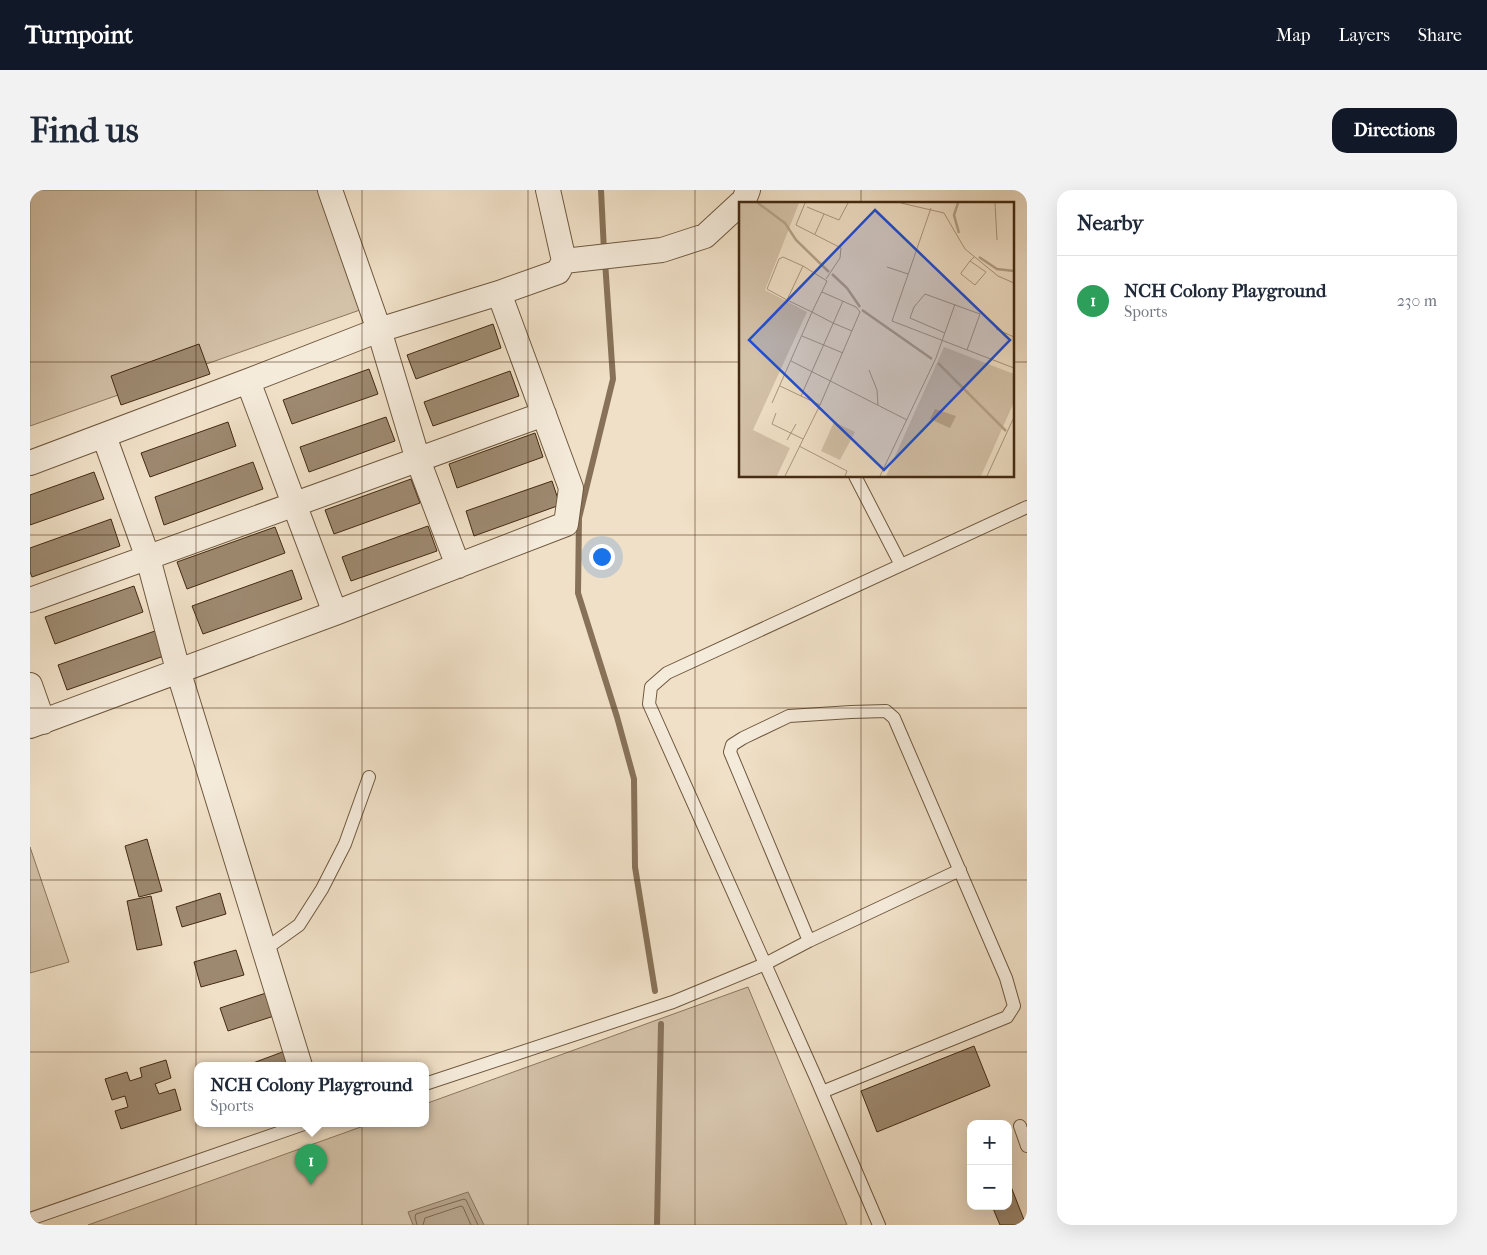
<!DOCTYPE html>
<meta charset="utf-8">
<style>
:root{--surface:#fff;--page:#f2f2f3;--text:#1f2937;--muted:#747a83;--line:#e0e1e3;--accent:#111827}
body{margin:0;font-family:"IM FELL French Canon",serif;background:var(--page);color:var(--text)}
.controls{position:absolute;right:15px;bottom:15px;display:grid;overflow:hidden;border-radius:10px;box-shadow:0 5px 20px #0002}
.controls button{width:45px;height:45px;display:grid;place-items:center;padding:0;border:0;border-bottom:1px solid var(--line);background:var(--surface);color:var(--text);font:25px sans-serif}
.you{position:absolute;left:571px;top:366px;width:18px;height:18px;margin:-12px;border:4px solid #fff;border-radius:50%;background:#1a73e8;box-shadow:0 0 0 8px #1a73e833}
.badge{display:grid;place-items:center;width:32px;height:32px;border-radius:50%;background:var(--accent);color:#fff;font-size:16px;font-weight:700}
.pin{position:absolute;translate:-50% -41px;filter:drop-shadow(0 1px 2px #0008)}
.pin::after{content:'';position:absolute;top:26px;width:18px;height:15px;background:inherit;clip-path:polygon(0 0,100% 0,50% 100%)}
.popup{position:absolute;left:164px;top:872px;width:235px;height:65px;box-sizing:border-box;display:grid;place-content:center;border-radius:10px;background:var(--surface);filter:drop-shadow(0 1px 4px #0005);font-size:16px;white-space:nowrap;color:var(--muted)}
.popup b{font-size:19px;color:var(--text)}
.popup::after{content:'';position:absolute;left:50%;top:100%;margin-left:-10px;border:10px solid transparent;border-top-color:var(--surface)}
.list{margin:0;padding:0;list-style:none}
h2{display:flex;justify-content:space-between;align-items:center;height:65px;margin:0;padding:0 20px;font-size:21px}
h2 small{font-size:16px;font-weight:400;color:var(--muted)}
.list li{display:grid;grid-template-columns:32px 1fr auto;gap:15px;align-items:center;box-sizing:border-box;height:90px;padding:0 20px;border-top:1px solid var(--line)}
.list b{display:block;font-size:19px;white-space:nowrap}
.list p{margin:0;font-size:16px;white-space:nowrap;color:var(--muted)}
.list em{font-size:16px;font-style:normal;color:var(--muted)}
.map{position:relative;flex:none;width:997px;height:1035px;overflow:hidden;border-radius:15px}
header{display:flex;align-items:center;gap:30px;box-sizing:border-box;height:70px;padding:0 25px;background:var(--accent);color:#fff}
header strong{font-size:24px}
nav{display:flex;gap:28px;margin-inline-start:auto;font-size:18px}
.intro{display:flex;align-items:center;justify-content:space-between;box-sizing:border-box;height:120px;padding:0 30px}
h1{margin:0;font-size:35px}
.button{padding:12px 22px;border-radius:15px;background:var(--accent);color:#fff;font-size:18px;font-weight:700}
main{display:flex;gap:30px;padding:0 30px}
aside{flex:1;background:var(--surface);border-radius:15px;box-shadow:0 5px 20px #0002}
.map>svg:first-child{display:block}
.green{fill:#d3c1a8;stroke:#8b765c}
.water{fill:#b5a289;stroke:#877259}
.lines{fill:none;stroke-linecap:round;stroke-linejoin:round}
.shore{stroke:#7c664d;stroke-width:1}
.stream{stroke:#877259;stroke-width:6}
.building{fill:#9d8970;stroke:#432a11}
.lane-casing{stroke:#6e583e;stroke-width:14}
.street-casing{stroke:#6e583e;stroke-width:26}
.lane{stroke:#f5ebdb;stroke-width:12}
.street{stroke:#f5ebdb;stroke-width:24}
.grid{fill:none;stroke:#432a11;stroke-width:1;stroke-opacity:0.55}
.inset-river{fill:none;stroke:#b5a289;stroke-width:2.5}
.inset-road{fill:none;stroke:#ab977e;stroke-width:1}
.view{fill:#1d4ed8;fill-opacity:0.15;stroke:#1d4ed8;stroke-width:2.5}
.inset-edge{fill:none;stroke:#432a11;stroke-width:2.5}
</style>
<header>
<strong>Turnpoint</strong>
<nav><a>Map</a><a>Layers</a><a>Share</a></nav>
</header>
<div class="intro"><h1>Find us</h1><a class="button">Directions</a></div>
<main>
<div class="map">
<svg width="997" height="1035" viewBox="0 0 997 1035">
<rect width="100%" height="100%" fill="#f0e0c7"/>
<filter id="stains"><feTurbulence type="fractalNoise" baseFrequency=".004" numOctaves="4"/><feColorMatrix values="0 0 0 0 .2 0 0 0 0 .09 0 0 0 0 .02 0 0 0 .5 -.17"/></filter>
<radialGradient id="worn" r=".72"><stop offset=".6" stop-color="#630" stop-opacity="0"/><stop offset="1" stop-color="#630" stop-opacity=".3"/></radialGradient>
<!-- green -->
<path class="green" d="M0,0H294L330,120L0,236Z
M0,657L39,772L0,783Z
M718,797L817,1035H58L339,934H395V914Z"/>
<!-- water -->
<path class="water" d="M438,1002L454,1035H383L378,1022Z"/>
<g class="lines">
<!-- shore -->
<path class="shore" d="M387,1035L385,1027L386,1024L434,1009L436,1010L448,1035
M393,1035L395,1028L431,1016L433,1017L441,1035"/>
<!-- stream -->
<path class="stream" d="M571,0L574,61
M575,71L583,189L549,328L548,403L587,527L604,589L605,677L625,801
M627,1035L631,834"/>
</g>
<!-- building -->
<path class="building" d="M463,134L471,158L386,189L377,165Z
M169,154L180,184L91,215L81,186Z
M339,179L348,204L262,234L253,210Z
M480,181L489,206L403,236L394,212Z
M356,227L365,251L279,282L270,257Z
M198,232L206,256L120,287L111,263Z
M505,243L513,267L427,298L419,274Z
M223,272L233,299L134,335L125,307Z
M64,282L74,309L0,335V305Z
M381,289L390,313L304,344L295,320Z
M522,291L530,315L444,346L436,321Z
M81,329L90,356L2,387L0,382V358Z
M398,336L407,361L321,391L312,367Z
M245,337L255,363L157,399L147,372Z
M262,380L272,409L173,444L162,416Z
M104,396L113,422L25,454L15,427Z
M125,441L134,466L37,500L28,475Z
M117,649L132,701L109,707L95,656Z
M190,703L196,724L152,737L146,717Z
M121,706L132,755L107,760L97,711Z
M206,760L214,785L171,797L164,772Z
M236,803L244,826L198,841L190,818Z
M944,856L960,896L847,942L831,901Z
M255,861L261,876H215Z
M136,870L141,888L125,894L129,904L145,899L151,920L91,939L85,921L98,917L95,906L82,910L75,889L97,882L100,891L112,887L110,878Z
M980,994L996,1035H970L962,1016H978V995Z"/>
<g class="lines">
<defs>
<path id="lane" d="M825,286L871,375
M779,751L700,562L702,555L713,548L759,526L821,522L856,521L864,528L976,788L984,816L977,827L792,902
M234,760L269,735L292,699L315,654L339,587
M395,894L643,812L735,774L779,751L930,680
M990,936L997,956
M0,1029L274,934
M849,1035L786,888L619,514L621,497L637,483L997,317"/>
<path id="street" d="M300,0L349,140L388,270L428,376
M534,71L632,60L675,46L714,10L718,0
M218,191L305,423
M74,246L118,368L148,480L270,876
M0,273L218,191L349,140L469,103L528,82L534,71L518,0
M0,410L514,224
M0,495L13,532
M0,536L305,423L536,334L541,298L469,103"/>
</defs>
<!-- lane casing -->
<use href="#lane" class="lane-casing"/>
<!-- street casing -->
<use href="#street" class="street-casing"/>
<!-- lane -->
<use href="#lane" class="lane"/>
<!-- street -->
<use href="#street" class="street"/>
</g>
<!-- grid -->
<path class="grid" d="M166,0V1035M332,0V1035M498,0V1035M665,0V1035M831,0V14M0,172H711M983,172H997M831,286V1035M0,345H997M0,518H997M0,690H997M0,862H997"/>
<!-- overview -->
<g transform="translate(709 12)">
<rect width="275" height="275" fill="#f0e0c7"/>
<path d="M0,1H60L26,88L68,110L14,228L51,246L38,274H0ZM205,145L275,172V200L242,274H147ZM95,220L116,230L101,258L82,249Z" fill="#d3c1a8"/>
<path d="M196,207L217,214L211,226L191,217Z" fill="#b5a289"/>
<path class="inset-river" d="M19,1L46,21L57,38L90,70M219,1L215,13L220,31M240,55L258,67L275,69M93,72L108,86L121,105M123,108L193,157M199,161L267,229"/>
<path class="inset-road" d="M66,1L57,23L102,46L101,56L87,77M162,1L205,11L226,47L259,74L275,81M256,1L258,38M68,5L100,18L109,1M192,6L153,119L275,166M76,32L85,12M231,59L247,70L236,83L222,72V71L231,59L235,55M148,65L169,72M48,98L28,87L40,57L44,55L64,64M257,127L275,135M206,131L171,116L175,105L186,92L241,112L228,148M63,134L104,151M52,159L168,218M130,168L138,188L139,203M41,184L81,203M62,194L104,99M33,201L73,110L88,79L64,64L48,98L73,110L94,121L113,129M37,211L33,222L64,237M48,238L57,222M60,244L108,269L106,274M46,274L81,203L121,110L117,105L83,90M141,274L197,156L216,102M248,274L275,215"/>
<path class="view" d="M136,8L271,138L145,268L10,138Z"/>
<rect width="275" height="275" class="inset-edge"/>
</g>
<rect width="100%" height="100%" filter="url(#stains)"/>
<rect width="100%" height="100%" fill="url(#worn)"/>
</svg>
<div class="controls">
<button>+</button>
<button>−</button>
</div>
<div class="you"></div>
<div class="pin badge" style="left:281px;top:995px;background:#2e9e5b">1</div>
<div class="popup"><b>NCH Colony Playground</b>Sports</div>
</div>
<aside>
<h2>Nearby<small></small></h2>
<ul class="list">
<li><span class="badge" style="background:#2e9e5b">1</span><div><b>NCH Colony Playground</b><p>Sports</p></div><em>230 m</em></li>
</ul>
</aside>
</main>
